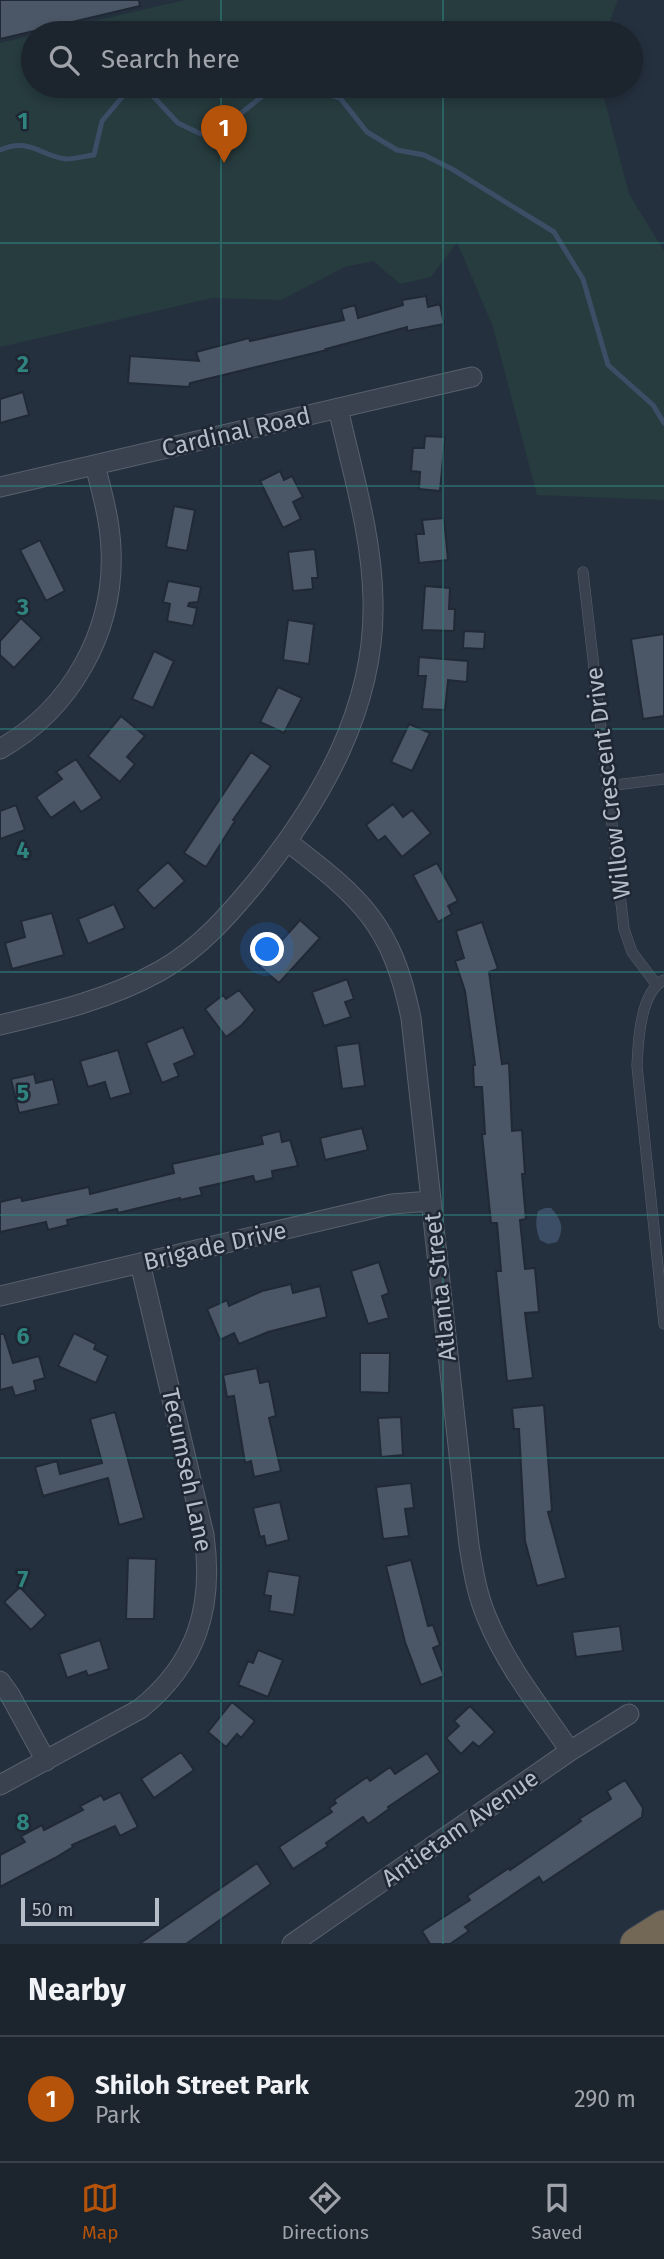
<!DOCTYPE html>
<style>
:root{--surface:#1c242e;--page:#29303a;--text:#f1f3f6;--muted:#a0a4aa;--line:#3a414a;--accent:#b45309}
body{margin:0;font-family:"Fira Sans",sans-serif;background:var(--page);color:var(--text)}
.scale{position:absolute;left:21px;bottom:18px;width:138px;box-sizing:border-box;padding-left:7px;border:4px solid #b5bdc9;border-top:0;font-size:19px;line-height:24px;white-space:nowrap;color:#b5bdc9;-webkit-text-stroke:5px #1e2733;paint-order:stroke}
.you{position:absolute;left:268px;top:950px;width:24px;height:24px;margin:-18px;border:5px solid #fff;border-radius:50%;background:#1a73e8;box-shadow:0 0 0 10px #1a73e833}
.badge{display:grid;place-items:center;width:46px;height:46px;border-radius:50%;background:var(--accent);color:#fff;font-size:23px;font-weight:700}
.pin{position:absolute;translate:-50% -58px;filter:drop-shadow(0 2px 4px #0008)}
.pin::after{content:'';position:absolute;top:37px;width:24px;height:21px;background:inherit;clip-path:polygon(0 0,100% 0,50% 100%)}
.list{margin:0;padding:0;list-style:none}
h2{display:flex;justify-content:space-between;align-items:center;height:91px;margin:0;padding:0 28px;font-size:30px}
h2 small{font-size:23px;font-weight:400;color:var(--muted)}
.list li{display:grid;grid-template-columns:46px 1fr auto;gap:21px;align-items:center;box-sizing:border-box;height:126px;padding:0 28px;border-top:2px solid var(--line)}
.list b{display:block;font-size:26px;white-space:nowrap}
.list p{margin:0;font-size:23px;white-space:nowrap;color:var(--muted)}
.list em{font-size:23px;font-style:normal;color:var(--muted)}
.icon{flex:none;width:38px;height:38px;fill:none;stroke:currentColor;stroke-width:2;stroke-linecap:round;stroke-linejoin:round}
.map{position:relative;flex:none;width:664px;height:1944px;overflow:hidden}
.search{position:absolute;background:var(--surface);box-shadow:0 4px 10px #0003;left:21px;right:21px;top:21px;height:77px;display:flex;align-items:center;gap:18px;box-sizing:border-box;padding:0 24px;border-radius:38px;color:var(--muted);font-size:26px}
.sheet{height:217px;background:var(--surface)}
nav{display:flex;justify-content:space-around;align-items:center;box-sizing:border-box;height:98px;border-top:2px solid var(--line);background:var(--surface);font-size:19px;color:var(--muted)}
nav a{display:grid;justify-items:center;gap:4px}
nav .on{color:var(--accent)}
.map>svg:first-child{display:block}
.green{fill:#273c3f}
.water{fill:#3b4e66}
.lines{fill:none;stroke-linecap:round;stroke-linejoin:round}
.stream{stroke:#3b4e66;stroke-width:5}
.building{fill:#4b5766;stroke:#202935;stroke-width:2}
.lane-casing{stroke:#57606c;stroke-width:11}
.street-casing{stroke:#57606c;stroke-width:21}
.highway-casing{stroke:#444d59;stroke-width:35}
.lane{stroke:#39424e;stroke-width:10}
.street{stroke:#39424e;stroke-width:19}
.highway{stroke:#736856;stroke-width:33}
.grid{fill:none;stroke:#308480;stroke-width:2;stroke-opacity:0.55}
.labels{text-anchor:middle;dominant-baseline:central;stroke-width:5;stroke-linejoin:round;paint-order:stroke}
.street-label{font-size:24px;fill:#b5bdc9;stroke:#1e2733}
.grid-label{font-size:23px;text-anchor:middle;font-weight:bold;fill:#308480;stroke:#1e2733;stroke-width:5;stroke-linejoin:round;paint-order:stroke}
</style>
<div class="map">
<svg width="664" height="1944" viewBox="0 0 664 1944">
<rect width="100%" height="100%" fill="#25303e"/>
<!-- green -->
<path class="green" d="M185,0H618L605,33H42Z
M33,35V86H601L629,194L664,251V500L537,495L493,327L457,242L431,277L400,284L373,261L345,267L281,300L212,298L0,347V43Z"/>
<!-- water -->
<path class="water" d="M545,1208H551C561,1219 565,1228 557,1242L548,1244L540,1240C536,1230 535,1222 538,1211Z"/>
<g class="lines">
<!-- stream -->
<path class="stream" d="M285,86L307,88L340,98L367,132L397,150L424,155L452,169L554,232L583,279L608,365L653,405L664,423
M0,150C30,137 40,156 66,159C74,159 86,156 94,155L102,121L124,95L151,94L178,123L201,134L225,126L275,86"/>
</g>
<!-- building -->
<path class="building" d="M0,0H139L140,6L0,39Z
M426,296L428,307L440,304L444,324L407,331V327L326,349L327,350L190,383L189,387L128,383L130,356L199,361L196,352L249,338L250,341L344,320L341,309L355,305L358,318L403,305L402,300Z
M23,392L29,415L0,423V399Z
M425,436L445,437L440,491L419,489L420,472L411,471L413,448H424Z
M280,471L284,480L292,476L303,497L293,502L301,519L283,528L260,481Z
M174,506L195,510L187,551L166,547Z
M444,518L448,560L419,563L416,534H424L422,520Z
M40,540L65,591L46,601L20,550Z
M315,549L318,578H312L313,589L293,591L288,552Z
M168,581L201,587L198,602L189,603L188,606L197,608L193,626L167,621L170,604L163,602Z
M425,586L450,588L449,609H455L454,631L422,630Z
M21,618L42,638L14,668L0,655V641Z
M288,620L314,624L309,664L283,660Z
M464,631L485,632L484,649L463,648Z
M664,634V716L643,719L631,639Z
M154,651L174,661L153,708L132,699Z
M419,657L468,661L467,682L448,680L445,710L422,709L426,676H418Z
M278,687L302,698L284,733L260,722Z
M121,716L145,736L127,757L135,764L120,782L88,756Z
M409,724L430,733L412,771L391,762Z
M251,752L271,766L233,820L235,821L206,867L184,853Z
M76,759L102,798L81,812L74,802L51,818L36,797L62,779L56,772Z
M393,804L403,817L412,810L431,833L402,857L385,836L378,841L366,825Z
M16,805L25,830L0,839V811Z
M168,862L185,881L154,909L137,890Z
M437,863L458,901L448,906L452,914L438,922L413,875Z
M114,904L125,928L88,944L78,919Z
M52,913L64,955L12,969L5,943L25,937L21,921Z
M300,920L320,938L279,983L259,966Z
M482,922L498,969L489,972L502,1064L509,1063L512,1131L522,1130L525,1174H522L526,1219L520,1220L525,1269L535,1268L539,1312L525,1313L533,1378L507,1381L496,1271H501L497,1223H491L482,1134H485L482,1087H474L473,1065H475L465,991L455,961L464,958L456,931Z
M347,979L354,999L345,1002L351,1017L324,1026L312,992Z
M239,990L255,1010L242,1025L226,1037L205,1009L223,995L226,999Z
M183,1027L195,1055L174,1064L179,1076L162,1083L146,1043Z
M359,1043L365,1086L342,1089L336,1046Z
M118,1050L131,1093L110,1099L105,1082L88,1087L80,1061Z
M34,1074L36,1083L53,1079L59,1104L19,1113L11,1079Z
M362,1128L368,1150L325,1160L320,1138Z
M280,1131L282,1142L290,1140L298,1166L272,1171L273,1178L255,1182L253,1176L200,1188L202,1195L180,1200V1198L118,1213L117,1209L67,1220L68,1225L48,1230L46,1222L0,1232V1202L21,1197L22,1201L89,1187L90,1194L174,1173L172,1164L263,1144L261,1136Z
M379,1262L389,1293L382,1296L389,1318L368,1324L351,1271Z
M291,1284L293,1293L320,1286L327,1317L268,1332L239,1344L234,1333L220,1340L207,1309L227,1300L229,1306L262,1291Z
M74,1333L96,1344L94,1349L108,1356L96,1383L58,1366Z
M0,1334H4L13,1363L39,1356L45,1378L34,1381L36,1390L15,1396L12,1387L0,1390Z
M360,1353H390L389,1393L360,1392Z
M257,1368L260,1383L269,1381L276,1416L269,1418L281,1471L254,1477L251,1461L245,1463L234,1396L227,1397L223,1375Z
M544,1405L552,1511L548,1512L566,1578L537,1586L525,1541L519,1429H514L512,1408Z
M115,1412L144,1518L119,1525L108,1478L43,1496L35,1467L57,1461L60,1474L102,1463L90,1419Z
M401,1417L403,1455L381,1457L378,1418Z
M411,1483L414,1508L405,1509L409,1536L383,1539L376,1487Z
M280,1502L289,1540L266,1546L264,1536L260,1537L253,1508Z
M128,1558L156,1559L154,1619H126Z
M411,1560L428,1626L433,1625L440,1645L433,1648L444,1676L421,1685L405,1642L386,1566Z
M268,1571L300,1576L294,1615L269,1611L271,1596L264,1595Z
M20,1587L46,1615L31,1630L4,1602Z
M620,1626L623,1651L576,1657L572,1632Z
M100,1640L109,1669L88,1676L86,1671L67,1678L59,1654Z
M258,1650L283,1660L268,1697L238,1685L248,1661L253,1663Z
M232,1702L255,1721L241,1738L237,1734L226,1747L208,1732Z
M470,1706L495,1732L479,1747L473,1742L461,1754L446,1738L459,1726L454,1721Z
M181,1752L194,1770L154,1798L141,1779Z
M427,1753L440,1772L388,1807L389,1809L368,1824L363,1817L326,1843L328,1846L293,1869L279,1847L332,1812L329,1808L336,1803L334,1800L367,1777L370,1781L390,1767L395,1774Z
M625,1780L643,1808L642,1817L543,1883L539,1877L465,1927L469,1931L450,1944H430L422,1931L470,1900L467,1896L509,1868L510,1870L581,1821L579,1819L611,1799L607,1791Z
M120,1792L138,1827L120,1836L115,1826L72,1845L73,1847L55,1858L0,1887V1855L25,1842L21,1836L42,1825L44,1830L83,1810L80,1806L101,1795L104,1800Z
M257,1863L271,1884L186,1944H139Z"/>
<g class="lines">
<defs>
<path id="lane" d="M583,572L624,929L632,952L656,984
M608,786L664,779
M664,980C640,992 638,1042 637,1066L664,1324"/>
<path id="street" d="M0,487L472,377
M0,749C71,709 115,631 111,549C110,520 102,493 95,465
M288,842C361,898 392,924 411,1018L469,1545C473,1570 477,1595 487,1618C507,1667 541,1708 570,1751
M0,1025C55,1012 110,999 160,971C199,949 228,916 256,882C321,801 376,708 373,600C372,535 352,471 338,408
M0,1296L392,1204L431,1201
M0,1681L10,1695L46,1761
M0,1785L140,1709C197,1663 214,1607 204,1535L140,1263
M292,1944L570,1751L629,1714"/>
<path id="highway" d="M637,1944L664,1927"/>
</defs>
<!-- lane casing -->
<use href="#lane" class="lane-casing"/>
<!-- street casing -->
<use href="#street" class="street-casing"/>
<!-- highway casing -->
<use href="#highway" class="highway-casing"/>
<!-- lane -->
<use href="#lane" class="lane"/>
<!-- street -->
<use href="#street" class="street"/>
<!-- highway -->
<use href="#highway" class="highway"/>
</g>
<!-- grid -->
<path class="grid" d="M221,0V33M443,0V33M221,86V1944M443,86V1944M0,243H664M0,486H664M0,729H664M0,972H664M0,1215H664M0,1458H664M0,1701H664"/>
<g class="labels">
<!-- street labels -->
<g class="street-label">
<text transform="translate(236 432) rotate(-13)">Cardinal Road</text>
<text transform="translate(608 783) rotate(-97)">Willow Crescent Drive</text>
<text transform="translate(215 1246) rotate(-13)">Brigade Drive</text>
<text transform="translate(440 1287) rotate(-96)">Atlanta Street</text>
<text transform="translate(187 1470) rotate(78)">Tecumseh Lane</text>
<text transform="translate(460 1828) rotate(-35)">Antietam Avenue</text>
</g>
</g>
<g class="grid-label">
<text x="23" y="129">1</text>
<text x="23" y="372">2</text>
<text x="23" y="615">3</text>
<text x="23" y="858">4</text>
<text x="23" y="1101">5</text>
<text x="23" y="1344">6</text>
<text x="23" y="1587">7</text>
<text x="23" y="1830">8</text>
</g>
</svg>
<div class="scale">50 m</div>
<div class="you"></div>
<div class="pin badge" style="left:224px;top:163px">1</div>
<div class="search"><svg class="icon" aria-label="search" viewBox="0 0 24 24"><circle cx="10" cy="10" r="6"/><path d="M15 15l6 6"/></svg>Search here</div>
</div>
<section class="sheet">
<h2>Nearby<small></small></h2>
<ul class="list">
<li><span class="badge">1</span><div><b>Shiloh Street Park</b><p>Park</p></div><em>290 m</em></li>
</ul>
</section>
<nav>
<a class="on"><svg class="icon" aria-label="map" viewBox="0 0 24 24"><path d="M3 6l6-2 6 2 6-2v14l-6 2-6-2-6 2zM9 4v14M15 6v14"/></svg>Map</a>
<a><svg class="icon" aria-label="directions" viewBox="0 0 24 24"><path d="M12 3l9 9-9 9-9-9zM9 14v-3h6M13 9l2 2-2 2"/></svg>Directions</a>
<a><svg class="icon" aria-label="saved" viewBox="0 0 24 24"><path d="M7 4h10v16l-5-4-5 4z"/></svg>Saved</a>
</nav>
